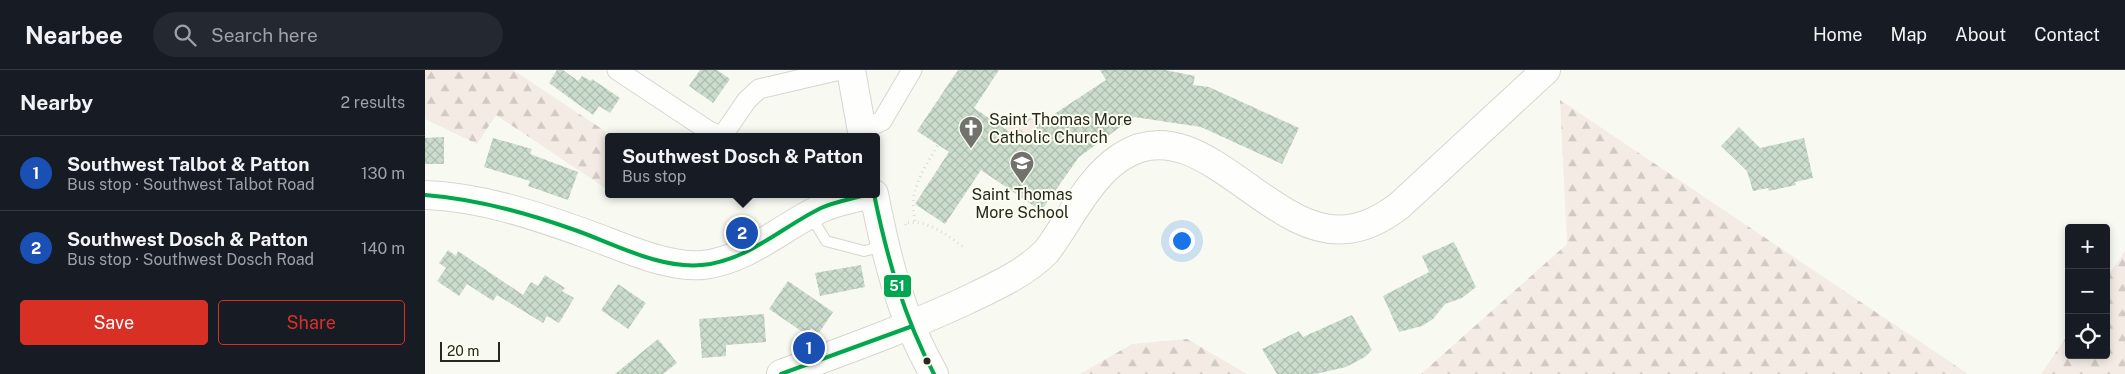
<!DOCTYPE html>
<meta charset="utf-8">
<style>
:root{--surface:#171b24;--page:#242831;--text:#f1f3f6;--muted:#9ea1a6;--line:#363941;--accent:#d93025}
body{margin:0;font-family:"Public Sans",sans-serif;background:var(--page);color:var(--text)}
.controls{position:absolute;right:15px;bottom:15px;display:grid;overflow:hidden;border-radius:5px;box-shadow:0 2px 8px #0003}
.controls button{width:45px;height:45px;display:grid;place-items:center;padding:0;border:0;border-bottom:1px solid var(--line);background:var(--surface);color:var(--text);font:25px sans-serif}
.scale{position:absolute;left:15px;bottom:12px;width:60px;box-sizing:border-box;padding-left:5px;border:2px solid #272822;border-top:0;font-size:14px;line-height:18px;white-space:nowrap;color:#272822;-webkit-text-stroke:4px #fbfdee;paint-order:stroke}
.you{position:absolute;left:756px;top:170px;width:18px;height:18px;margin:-12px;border:4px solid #fff;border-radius:50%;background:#1a73e8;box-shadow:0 0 0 8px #1a73e833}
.badge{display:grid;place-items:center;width:32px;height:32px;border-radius:50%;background:var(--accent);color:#fff;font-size:16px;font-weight:700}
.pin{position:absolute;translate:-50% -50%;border:2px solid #fff;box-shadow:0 1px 5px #0006}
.popup{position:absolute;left:180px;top:63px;width:275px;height:65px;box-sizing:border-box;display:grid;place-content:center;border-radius:5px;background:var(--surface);filter:drop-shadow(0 1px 4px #0005);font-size:16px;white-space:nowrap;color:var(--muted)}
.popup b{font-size:19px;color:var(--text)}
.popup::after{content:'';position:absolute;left:50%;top:100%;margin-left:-10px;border:10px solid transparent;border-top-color:var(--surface)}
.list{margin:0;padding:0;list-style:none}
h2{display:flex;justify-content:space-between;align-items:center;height:65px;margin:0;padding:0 20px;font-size:21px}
h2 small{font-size:16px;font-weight:400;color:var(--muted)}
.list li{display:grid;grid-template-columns:32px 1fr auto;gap:15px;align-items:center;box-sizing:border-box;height:75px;padding:0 20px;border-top:1px solid var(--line)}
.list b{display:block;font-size:19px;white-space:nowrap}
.list p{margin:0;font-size:16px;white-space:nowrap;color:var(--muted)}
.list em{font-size:16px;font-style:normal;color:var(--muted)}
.actions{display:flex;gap:10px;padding:15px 20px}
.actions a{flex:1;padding:11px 0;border:1px solid var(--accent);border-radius:5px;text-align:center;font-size:18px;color:var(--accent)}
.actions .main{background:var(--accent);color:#fff}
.icon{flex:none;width:28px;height:28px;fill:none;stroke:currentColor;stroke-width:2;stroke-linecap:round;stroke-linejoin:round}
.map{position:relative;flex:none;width:1700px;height:304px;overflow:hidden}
header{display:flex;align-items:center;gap:30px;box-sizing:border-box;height:70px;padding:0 25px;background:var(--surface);border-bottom:1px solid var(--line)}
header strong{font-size:24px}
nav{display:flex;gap:28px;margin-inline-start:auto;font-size:18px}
.search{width:350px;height:45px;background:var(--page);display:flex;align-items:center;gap:12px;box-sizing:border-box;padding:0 18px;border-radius:28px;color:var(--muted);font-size:19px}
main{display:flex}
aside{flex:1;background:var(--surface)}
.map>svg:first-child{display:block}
.forest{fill:url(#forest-firs)}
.park{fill:url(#park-crowns)}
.building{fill:url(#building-cross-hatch)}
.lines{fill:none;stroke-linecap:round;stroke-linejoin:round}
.lane-casing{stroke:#d5d6d0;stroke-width:12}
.street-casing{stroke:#d5d6d0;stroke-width:21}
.secondary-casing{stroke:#d5d6d0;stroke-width:30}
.path{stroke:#dbdbd9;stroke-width:3;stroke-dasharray:1 4;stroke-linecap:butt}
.lane{stroke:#fefefd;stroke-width:10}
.street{stroke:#fefefd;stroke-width:19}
.secondary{stroke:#fefefd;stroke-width:28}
.bus-1-casing{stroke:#fbfdee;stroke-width:8}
.bus-1{stroke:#00a651;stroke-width:4}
.bus-dot{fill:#272822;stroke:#fbfdee;stroke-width:2}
.labels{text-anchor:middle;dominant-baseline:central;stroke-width:4;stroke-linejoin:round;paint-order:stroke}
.poi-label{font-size:16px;fill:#272822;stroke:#fbfdee;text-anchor:start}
.line-badge{stroke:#fbfdee;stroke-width:2}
.badge-label{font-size:14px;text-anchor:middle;font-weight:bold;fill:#fff}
</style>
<header>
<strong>Nearbee</strong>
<div class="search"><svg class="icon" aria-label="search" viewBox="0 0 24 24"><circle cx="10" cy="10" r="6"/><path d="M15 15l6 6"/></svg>Search here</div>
<nav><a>Home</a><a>Map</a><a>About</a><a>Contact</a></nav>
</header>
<main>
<aside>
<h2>Nearby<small>2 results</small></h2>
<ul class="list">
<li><span class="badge" style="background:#1a4fb4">1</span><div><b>Southwest Talbot &amp; Patton</b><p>Bus stop · Southwest Talbot Road</p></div><em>130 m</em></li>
<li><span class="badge" style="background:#1a4fb4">2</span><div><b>Southwest Dosch &amp; Patton</b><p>Bus stop · Southwest Dosch Road</p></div><em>140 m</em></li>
</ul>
<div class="actions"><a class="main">Save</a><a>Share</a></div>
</aside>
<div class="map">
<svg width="1700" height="304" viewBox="0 0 1700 304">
<defs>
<pattern id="forest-firs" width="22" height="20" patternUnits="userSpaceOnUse" patternTransform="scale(1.25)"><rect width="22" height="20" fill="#f3ebe4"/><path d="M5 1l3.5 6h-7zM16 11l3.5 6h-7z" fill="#d0cac3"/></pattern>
<pattern id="park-crowns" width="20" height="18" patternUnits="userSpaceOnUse" patternTransform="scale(1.25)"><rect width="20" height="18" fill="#f3ebe4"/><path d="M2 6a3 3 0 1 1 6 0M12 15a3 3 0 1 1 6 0" fill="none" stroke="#d0cac3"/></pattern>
<pattern id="building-cross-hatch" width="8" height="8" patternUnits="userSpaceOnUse" patternTransform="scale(1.25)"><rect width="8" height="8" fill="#cbdccc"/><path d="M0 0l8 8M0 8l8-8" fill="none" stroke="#aebdaf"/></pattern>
</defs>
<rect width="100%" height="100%" fill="#f8faf2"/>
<!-- forest -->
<path class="forest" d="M0,0H88L180,61L183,80V120L71,45L52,74L0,49Z
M1135,30L1543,304H996L1142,174Z
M1700,181V304H1616L1644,263V285H1681V208Z
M762,269L822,304H655L707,274Z"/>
<!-- park -->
<path class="park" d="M598,43L613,53L596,79L575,66L591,44Z"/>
<!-- building -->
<path class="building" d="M132,0H138L153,11L157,6L166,11L167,9L195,28L185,43L174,36L168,45L124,13Z
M275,0H292L305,9L288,33L264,16Z
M533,0H574L549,38L601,73L614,54L681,10L675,0H740L770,6L768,15L784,17L874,58L857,94L776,57L709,47L654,87L616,141L556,100L520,154L490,134L524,82L492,61Z
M1314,57L1335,78L1379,68L1388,108L1370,112L1371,115L1344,121L1343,118L1328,121L1322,101L1296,76Z
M19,67V94H0V68Z
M68,68L107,79L105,84L153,102L143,130L103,116L105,111L59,97Z
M1029,172L1051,217L1037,228L1020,234L1008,249L997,256L974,262L958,226L1004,202L997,186Z
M23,180L31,186L33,181L98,225L106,212L113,216L120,205L140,218L137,221L149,228L134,253L122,246L118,253L72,225L68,231L42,214L34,226L12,211L21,198L14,193Z
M436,195L440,217L395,226L390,203Z
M363,211L408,242L394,263L386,258L382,265L344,239Z
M193,214L221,233L203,259L176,240Z
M339,244L341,272L301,275V286L277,288L274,249Z
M927,245L947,280L940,287L921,297L890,304H852L837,279L874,261L878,267Z
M233,269L252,293L238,304H190Z"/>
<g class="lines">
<defs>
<path id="lane" d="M386,146L401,171L439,181L460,176"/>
<path id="street" d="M192,0L284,61L293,65L300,62L322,30L334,19L415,0
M437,60L457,51L487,0"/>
<path id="secondary" d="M426,0L438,67
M449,124C462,190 475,244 509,304
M0,125C56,127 109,145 162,164C196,176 241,198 278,195C323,190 358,156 397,138C412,131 429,129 444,124
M356,304C418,281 480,259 540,231C569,217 599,204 621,182C644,152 664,107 696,87C775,35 844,170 923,159C942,157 958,148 974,136L1121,0"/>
</defs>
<!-- lane casing -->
<use href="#lane" class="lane-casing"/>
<!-- street casing -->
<use href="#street" class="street-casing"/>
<!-- secondary casing -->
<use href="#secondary" class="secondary-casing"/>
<!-- path -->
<path class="path" d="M490,151C483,120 498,101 513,75
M481,155L480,153C504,149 521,165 540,178"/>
<!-- lane -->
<use href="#lane" class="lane"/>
<!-- street -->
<use href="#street" class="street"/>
<!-- secondary -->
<use href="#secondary" class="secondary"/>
<defs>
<path id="bus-1" d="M449,124C462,188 479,247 509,304
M0,125C51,129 99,142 147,159C188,173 233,199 277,195C322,191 357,157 396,138C411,131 428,129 443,124
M356,304L485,257"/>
</defs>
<!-- bus-1 casing -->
<use href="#bus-1" class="bus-1-casing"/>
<!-- bus-1 -->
<use href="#bus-1" class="bus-1"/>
</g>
<!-- icons -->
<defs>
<symbol id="church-pin" viewBox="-11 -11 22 30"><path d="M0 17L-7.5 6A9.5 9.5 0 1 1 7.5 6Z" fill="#70726b" stroke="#fbfdee"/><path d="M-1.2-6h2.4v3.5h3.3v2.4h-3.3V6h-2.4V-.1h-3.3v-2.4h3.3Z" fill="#fff"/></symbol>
<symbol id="school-pin" viewBox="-11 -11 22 30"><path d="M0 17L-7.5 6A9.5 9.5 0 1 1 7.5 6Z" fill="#70726b" stroke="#fbfdee"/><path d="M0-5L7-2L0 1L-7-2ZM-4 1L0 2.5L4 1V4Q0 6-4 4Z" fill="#fff"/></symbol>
</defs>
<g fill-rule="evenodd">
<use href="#church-pin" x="532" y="44" width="28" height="38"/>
<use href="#school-pin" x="583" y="79" width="28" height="38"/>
</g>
<!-- markers -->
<circle class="bus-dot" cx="502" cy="291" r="4.5"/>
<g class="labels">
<!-- poi labels -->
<g class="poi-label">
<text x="564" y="49">Saint Thomas More<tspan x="564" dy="18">Catholic Church</tspan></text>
<text x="597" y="124" text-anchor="middle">Saint Thomas<tspan x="597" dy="18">More School</tspan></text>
</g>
</g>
<rect class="line-badge" x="458" y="204" width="29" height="24" rx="5" fill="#00a651"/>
<g class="badge-label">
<text x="472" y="221">51</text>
</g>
</svg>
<div class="controls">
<button>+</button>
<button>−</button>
<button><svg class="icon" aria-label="locate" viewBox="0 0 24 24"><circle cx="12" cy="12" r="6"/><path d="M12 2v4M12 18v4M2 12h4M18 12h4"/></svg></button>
</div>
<div class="scale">20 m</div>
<div class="you"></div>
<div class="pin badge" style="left:384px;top:278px;background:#1a4fb4">1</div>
<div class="pin badge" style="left:317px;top:163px;background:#1a4fb4">2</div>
<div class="popup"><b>Southwest Dosch &amp; Patton</b>Bus stop</div>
</div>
</main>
